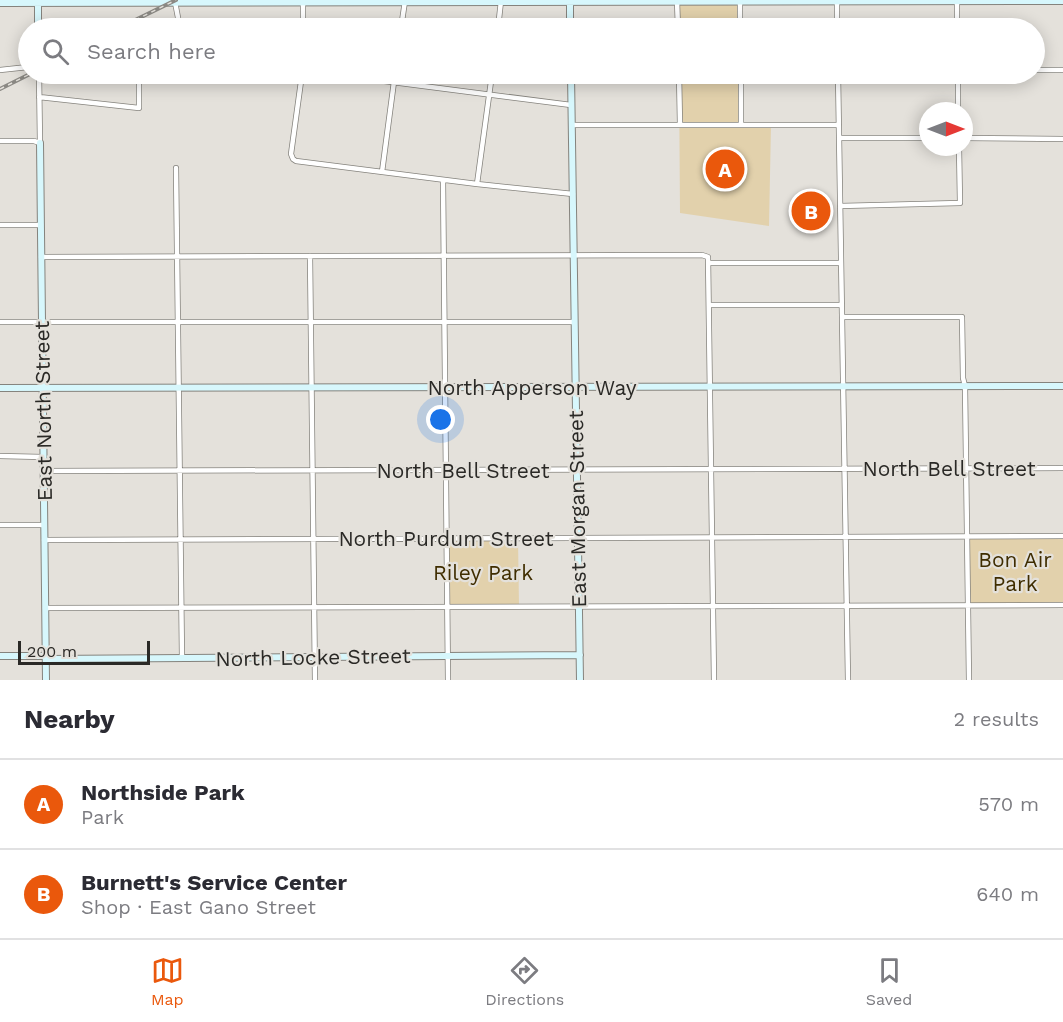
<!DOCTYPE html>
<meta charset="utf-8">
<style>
:root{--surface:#fff;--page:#f2f2f3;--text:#2b2b33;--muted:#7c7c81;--line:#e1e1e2;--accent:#ea580c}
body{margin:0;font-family:"Work Sans",sans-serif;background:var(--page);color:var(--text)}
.compass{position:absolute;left:919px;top:102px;width:54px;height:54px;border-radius:50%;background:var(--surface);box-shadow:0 3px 15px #0003;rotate:90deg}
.scale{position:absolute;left:18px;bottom:15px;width:132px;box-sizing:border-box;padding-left:6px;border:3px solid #2a2926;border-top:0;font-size:16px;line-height:21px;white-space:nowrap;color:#2a2926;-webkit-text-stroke:4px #e4e1db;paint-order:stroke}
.you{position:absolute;left:441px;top:420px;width:21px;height:21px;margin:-15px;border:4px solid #fff;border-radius:50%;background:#1a73e8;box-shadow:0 0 0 9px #1a73e833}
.badge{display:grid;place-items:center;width:39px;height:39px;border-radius:50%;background:var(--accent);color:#fff;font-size:20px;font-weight:700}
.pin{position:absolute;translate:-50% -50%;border:3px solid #fff;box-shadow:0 2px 6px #0006}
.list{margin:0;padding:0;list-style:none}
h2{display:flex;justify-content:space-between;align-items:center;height:78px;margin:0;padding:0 24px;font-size:26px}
h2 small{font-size:20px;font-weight:400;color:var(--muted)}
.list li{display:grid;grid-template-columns:39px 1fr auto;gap:18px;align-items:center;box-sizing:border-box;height:90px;padding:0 24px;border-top:2px solid var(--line)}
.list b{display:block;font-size:22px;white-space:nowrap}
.list p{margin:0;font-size:20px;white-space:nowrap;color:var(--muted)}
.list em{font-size:20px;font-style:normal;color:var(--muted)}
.icon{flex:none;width:33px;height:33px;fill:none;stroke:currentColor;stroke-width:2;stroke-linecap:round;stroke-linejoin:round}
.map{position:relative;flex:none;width:1063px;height:680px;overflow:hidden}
.search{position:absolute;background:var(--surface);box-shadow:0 3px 15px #0003;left:18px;right:18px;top:18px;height:66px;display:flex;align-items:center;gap:15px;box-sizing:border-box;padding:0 21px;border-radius:33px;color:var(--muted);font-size:22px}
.sheet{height:258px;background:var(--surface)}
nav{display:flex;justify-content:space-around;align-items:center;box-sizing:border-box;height:84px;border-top:2px solid var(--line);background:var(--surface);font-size:16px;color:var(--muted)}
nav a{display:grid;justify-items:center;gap:3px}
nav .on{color:var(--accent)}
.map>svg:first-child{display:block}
.green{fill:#e2d1ac}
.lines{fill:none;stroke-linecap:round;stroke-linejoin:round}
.street-casing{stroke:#85837d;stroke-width:6}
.secondary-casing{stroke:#85837d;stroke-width:8}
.street{stroke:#fff;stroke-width:4.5}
.secondary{stroke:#d7f7fc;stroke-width:6}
.rail-casing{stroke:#8b8984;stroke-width:4}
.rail{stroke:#e4e1db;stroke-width:1.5;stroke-dasharray:4.5;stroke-linecap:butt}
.labels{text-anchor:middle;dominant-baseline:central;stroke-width:4.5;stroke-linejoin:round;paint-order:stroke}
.street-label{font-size:21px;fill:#2a2926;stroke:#e4e1db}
.park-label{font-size:21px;fill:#3f2d00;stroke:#e4e1db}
</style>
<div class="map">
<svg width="1063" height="680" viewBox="0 0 1063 680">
<rect width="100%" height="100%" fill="#e4e1db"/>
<!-- green -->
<path class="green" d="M677,1H740V28H678Z
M679,74H741V124L771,125L769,226L680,213Z
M967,536H1063V605L968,606Z
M447,538H518L519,607H448Z"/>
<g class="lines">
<defs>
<path id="street" d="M837,0V28
M957,0V28
M677,1L678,28
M740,1V28
M175,2L180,28
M303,28V2
M401,28L405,1
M498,28L501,1
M0,70L28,67
M1034,70H1063
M302,74L291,154L293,159L296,161L477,184L573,194
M330,74L571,105
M679,74L680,125
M741,74V125
M838,74L848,680
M958,74V111
M39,97L139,108V74
M572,125H839
M839,138H928
M964,138L1063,139
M0,141H34L40,143L39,74
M176,168L182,658
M382,172L395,74
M443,180L448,680
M477,184L492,74
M840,206L960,203L959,147
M0,225H41
M310,256L315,680
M41,257L702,255L708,257L714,680
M709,263H841
M709,305H841
M842,317H962L963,378L965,386L969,680
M0,322H574
M0,456L43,457
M43,471L1063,468
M0,525H44
M44,540L1063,536
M45,608L1063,605"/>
<path id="secondary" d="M38,0V28
M570,0V28
M0,3L1063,1
M571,74L580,680
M40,143L46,680
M0,388L1063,386
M0,656H46
M46,659L580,655"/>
</defs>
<!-- street casing -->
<use href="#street" class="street-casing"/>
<!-- secondary casing -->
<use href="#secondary" class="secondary-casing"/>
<!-- street -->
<use href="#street" class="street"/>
<!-- secondary -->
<use href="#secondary" class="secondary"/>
<defs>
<path id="rail" d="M119,28L176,0
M0,89L30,74"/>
</defs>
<!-- rail casing -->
<use href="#rail" class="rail-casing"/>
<!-- rail -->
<use href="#rail" class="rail"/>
</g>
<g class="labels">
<!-- street labels -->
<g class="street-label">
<text x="532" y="387">North Apperson Way</text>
<text transform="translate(43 411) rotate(-91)">East North Street</text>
<text x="949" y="468">North Bell Street</text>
<text x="463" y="470">North Bell Street</text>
<text transform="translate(577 509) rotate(-91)">East Morgan Street</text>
<text x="446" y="538">North Purdum Street</text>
<text transform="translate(313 657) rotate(-1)">North Locke Street</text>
</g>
<!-- park labels -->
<g class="park-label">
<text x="1015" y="559">Bon Air<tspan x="1015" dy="24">Park</tspan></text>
<text x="483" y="572">Riley Park</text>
</g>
</g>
</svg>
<svg class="compass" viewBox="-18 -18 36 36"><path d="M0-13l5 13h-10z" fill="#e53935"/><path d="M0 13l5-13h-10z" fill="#7c7c81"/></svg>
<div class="scale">200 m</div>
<div class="you"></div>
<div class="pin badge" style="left:725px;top:169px">A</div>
<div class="pin badge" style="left:811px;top:211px">B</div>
<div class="search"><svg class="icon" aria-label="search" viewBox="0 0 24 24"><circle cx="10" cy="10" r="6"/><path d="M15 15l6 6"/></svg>Search here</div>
</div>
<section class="sheet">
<h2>Nearby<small>2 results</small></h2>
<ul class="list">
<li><span class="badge">A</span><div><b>Northside Park</b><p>Park</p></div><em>570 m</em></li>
<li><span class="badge">B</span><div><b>Burnett's Service Center</b><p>Shop · East Gano Street</p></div><em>640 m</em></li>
</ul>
</section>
<nav>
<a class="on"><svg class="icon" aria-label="map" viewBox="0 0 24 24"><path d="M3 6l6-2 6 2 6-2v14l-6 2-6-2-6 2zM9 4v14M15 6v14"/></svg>Map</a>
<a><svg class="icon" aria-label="directions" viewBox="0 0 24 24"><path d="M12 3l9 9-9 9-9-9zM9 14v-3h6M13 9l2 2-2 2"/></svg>Directions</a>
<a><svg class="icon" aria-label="saved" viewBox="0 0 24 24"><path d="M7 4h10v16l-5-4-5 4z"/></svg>Saved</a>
</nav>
